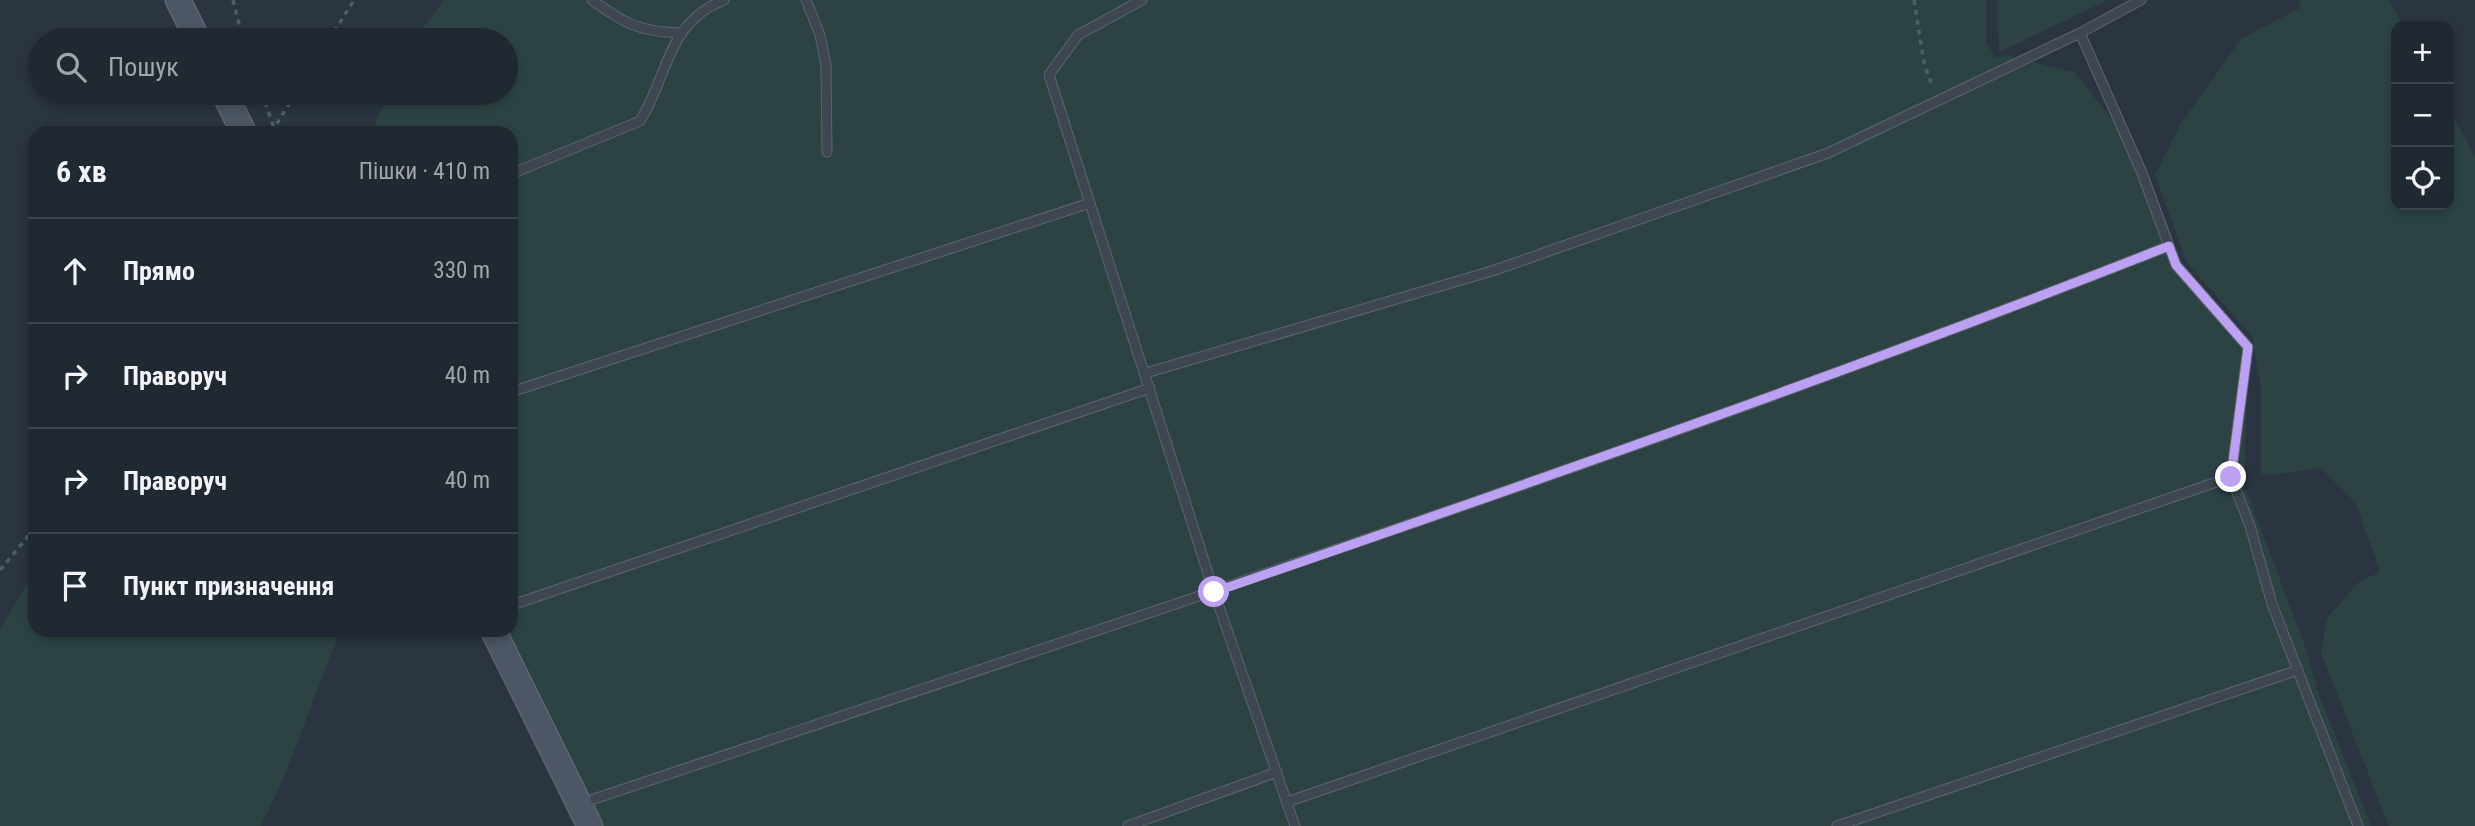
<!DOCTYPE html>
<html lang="uk">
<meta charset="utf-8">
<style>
:root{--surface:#202831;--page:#283039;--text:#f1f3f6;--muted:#a2a6ab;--line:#3d444d}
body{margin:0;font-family:"Roboto Condensed",sans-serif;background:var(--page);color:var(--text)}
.controls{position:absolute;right:21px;top:21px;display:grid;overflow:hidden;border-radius:14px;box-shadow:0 4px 10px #0003}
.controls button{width:63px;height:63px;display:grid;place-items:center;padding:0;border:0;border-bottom:2px solid var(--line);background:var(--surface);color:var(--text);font:35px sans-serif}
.stop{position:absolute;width:21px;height:21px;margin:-16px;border:5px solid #bca0f2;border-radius:50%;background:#fff}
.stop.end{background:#bca0f2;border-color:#fff;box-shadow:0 2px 7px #0008}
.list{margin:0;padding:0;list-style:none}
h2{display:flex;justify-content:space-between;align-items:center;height:91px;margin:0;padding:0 28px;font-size:30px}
h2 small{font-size:23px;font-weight:400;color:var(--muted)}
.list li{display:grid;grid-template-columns:46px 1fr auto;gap:21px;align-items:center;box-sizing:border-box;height:105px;padding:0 28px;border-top:2px solid var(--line)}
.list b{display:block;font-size:26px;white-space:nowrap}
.list em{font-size:23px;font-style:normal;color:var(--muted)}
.icon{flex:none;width:38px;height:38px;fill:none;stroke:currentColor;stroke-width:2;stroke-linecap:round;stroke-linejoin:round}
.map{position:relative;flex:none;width:2475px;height:826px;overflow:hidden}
.search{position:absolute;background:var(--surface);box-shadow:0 4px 10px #0003;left:28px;top:28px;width:490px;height:77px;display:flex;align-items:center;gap:18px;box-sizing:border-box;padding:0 24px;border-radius:38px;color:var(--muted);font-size:26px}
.panel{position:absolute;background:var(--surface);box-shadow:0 4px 10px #0003;left:28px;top:126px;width:490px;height:511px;border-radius:21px}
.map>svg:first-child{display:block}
.green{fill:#2d4343}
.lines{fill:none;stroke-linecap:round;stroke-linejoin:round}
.lane-casing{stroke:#5c656e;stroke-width:11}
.secondary-casing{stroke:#5c656e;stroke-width:27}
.path{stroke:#4c5f61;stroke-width:3.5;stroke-dasharray:5 5;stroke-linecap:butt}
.lane{stroke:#3e4751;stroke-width:9}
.secondary{stroke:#4c5664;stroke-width:24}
.route{stroke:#bca0f2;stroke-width:9}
</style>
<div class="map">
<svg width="2475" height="826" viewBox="0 0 2475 826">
<rect width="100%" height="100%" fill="#2a3541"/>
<!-- green -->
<path class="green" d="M444,0H1986V42L1996,58L2005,55L2074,72L2140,154L2182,263L2250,342L2252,364L2247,395L2244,485L2303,640L2318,692L2371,826H573L531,734L499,630H511V133H371L389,93H506V40H414Z
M1997,0H2108L1999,52Z
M2299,0H2389L2403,26H2396V205H2449V109L2475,157V826H2389L2321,653L2327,618L2359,582L2380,572L2356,503L2321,468L2261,476V388L2252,336L2187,263L2155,175L2180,125L2241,39L2300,8Z
M35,570V630H340L286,773L261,826H0V630Z"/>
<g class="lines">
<defs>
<path id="lane" d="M592,0C624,23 639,32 680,33
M806,0L820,35L826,65L827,152
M1142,0L1078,35L1049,75L1214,592L1295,826
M2141,0L2080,33L2142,173L2176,265L2248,347L2231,477L2250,526L2272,604L2358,826
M511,174L640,121C669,75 666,23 724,0
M1146,373L1495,270L1828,153L2080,33
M511,392L1090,203
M512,605L1150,388
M594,799C1122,622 1651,450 2169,246
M1287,802L2231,477
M1128,826L1277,772
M1837,826L2298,670"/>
<path id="secondary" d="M178,0L198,40
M224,93L244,133
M493,630L590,826"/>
</defs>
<!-- lane casing -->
<use href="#lane" class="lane-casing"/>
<!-- secondary casing -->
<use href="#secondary" class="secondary-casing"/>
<!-- path -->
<path class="path" d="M233,0L243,40
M1914,0L1924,63L1933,88
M329,40L354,0
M262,93L274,128
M274,133V128L296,93
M0,570L35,528"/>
<!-- lane -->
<use href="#lane" class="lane"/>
<!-- secondary -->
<use href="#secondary" class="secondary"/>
</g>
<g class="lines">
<!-- route -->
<path class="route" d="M1214,592C1534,482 1854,370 2169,246L2176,265L2248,347L2231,477"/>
</g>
</svg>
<div class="controls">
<button>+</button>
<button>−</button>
<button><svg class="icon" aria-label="locate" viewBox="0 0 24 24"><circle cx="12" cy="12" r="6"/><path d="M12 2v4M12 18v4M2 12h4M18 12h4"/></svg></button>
</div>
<div class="stop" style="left:1214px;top:592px"></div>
<div class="stop end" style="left:2231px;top:477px"></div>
<div class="search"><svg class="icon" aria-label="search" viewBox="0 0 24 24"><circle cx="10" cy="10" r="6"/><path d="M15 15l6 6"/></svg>Пошук</div>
<section class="panel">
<h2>6 хв<small>Пішки · 410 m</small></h2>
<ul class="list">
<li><svg class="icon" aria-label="ahead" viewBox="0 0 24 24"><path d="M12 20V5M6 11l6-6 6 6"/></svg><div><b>Прямо</b></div><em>330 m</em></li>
<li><svg class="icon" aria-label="right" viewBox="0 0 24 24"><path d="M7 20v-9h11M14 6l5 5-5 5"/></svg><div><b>Праворуч</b></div><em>40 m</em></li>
<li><svg class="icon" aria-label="right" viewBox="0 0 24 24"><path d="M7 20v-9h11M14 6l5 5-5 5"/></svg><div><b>Праворуч</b></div><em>40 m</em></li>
<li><svg class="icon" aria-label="arrive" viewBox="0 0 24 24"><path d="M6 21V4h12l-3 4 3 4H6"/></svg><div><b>Пункт призначення</b></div></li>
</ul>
</section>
</div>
